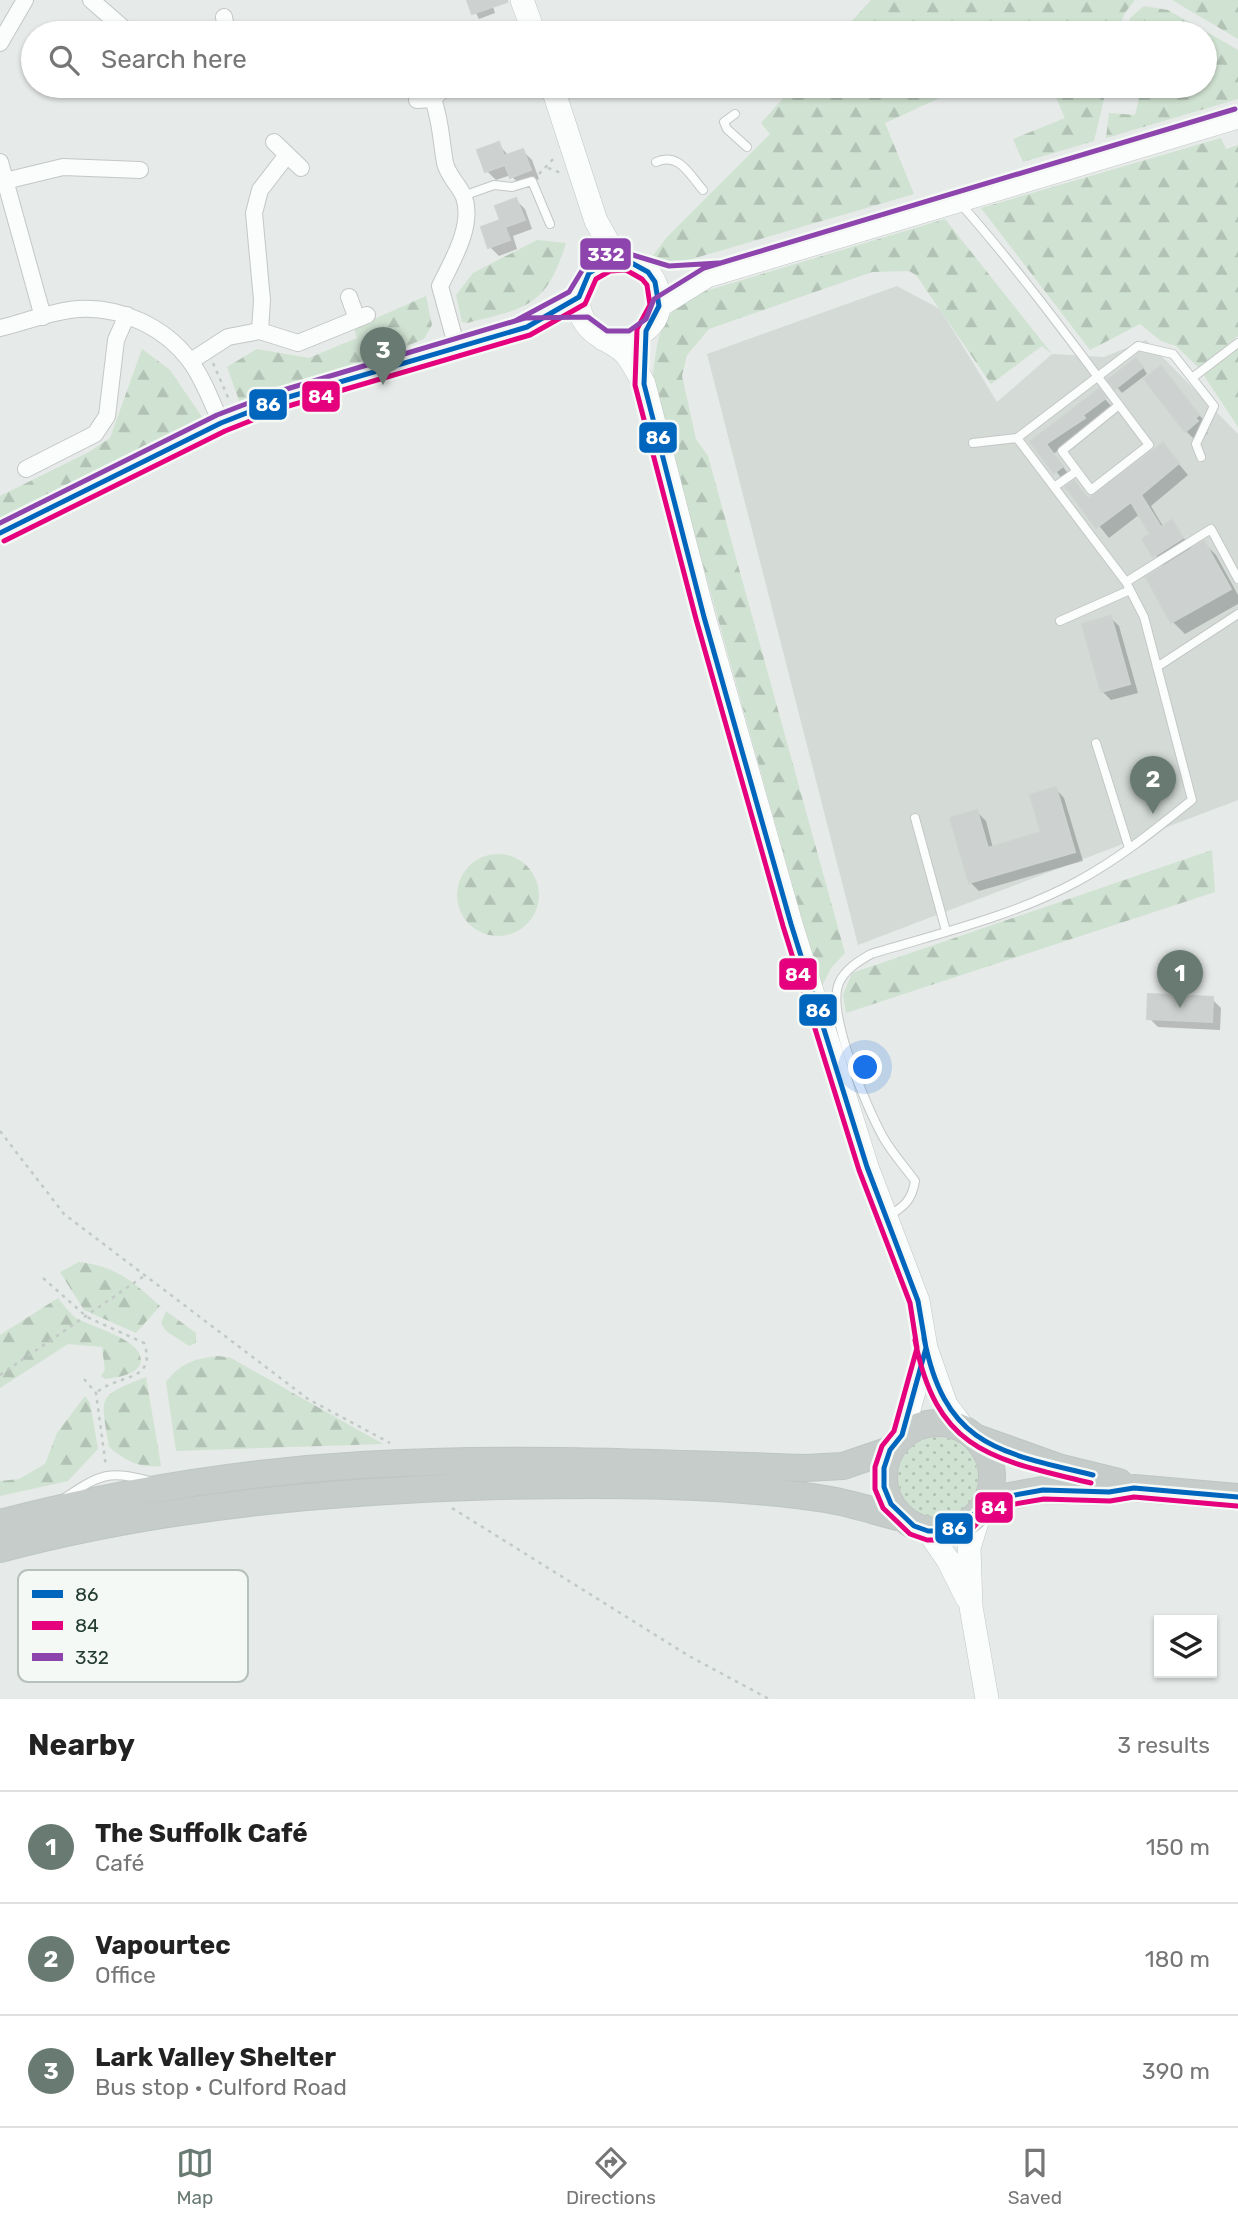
<!DOCTYPE html>
<meta charset="utf-8">
<style>
:root{--surface:#fff;--page:#f2f2f2;--text:#222;--muted:#767676;--line:#e0e0e0;--accent:#687a71}
body{margin:0;font-family:Rubik,sans-serif;background:var(--page);color:var(--text)}
.controls{position:absolute;right:21px;bottom:21px;display:grid;overflow:hidden;border-radius:0px;box-shadow:0 2px 5px #0004}
.controls button{width:63px;height:63px;display:grid;place-items:center;padding:0;border:0;border-bottom:2px solid var(--line);background:var(--surface);color:var(--text);font:35px sans-serif}
.you{position:absolute;left:866px;top:1068px;width:24px;height:24px;margin:-18px;border:5px solid #fff;border-radius:50%;background:#1a73e8;box-shadow:0 0 0 10px #1a73e833}
.badge{display:grid;place-items:center;width:46px;height:46px;border-radius:50%;background:var(--accent);color:#fff;font-size:23px;font-weight:700}
.pin{position:absolute;translate:-50% -58px;filter:drop-shadow(0 2px 4px #0008)}
.pin::after{content:'';position:absolute;top:37px;width:24px;height:21px;background:inherit;clip-path:polygon(0 0,100% 0,50% 100%)}
.list{margin:0;padding:0;list-style:none}
h2{display:flex;justify-content:space-between;align-items:center;height:91px;margin:0;padding:0 28px;font-size:30px}
h2 small{font-size:23px;font-weight:400;color:var(--muted)}
.list li{display:grid;grid-template-columns:46px 1fr auto;gap:21px;align-items:center;box-sizing:border-box;height:112px;padding:0 28px;border-top:2px solid var(--line)}
.list b{display:block;font-size:26px;white-space:nowrap}
.list p{margin:0;font-size:23px;white-space:nowrap;color:var(--muted)}
.list em{font-size:23px;font-style:normal;color:var(--muted)}
.icon{flex:none;width:38px;height:38px;fill:none;stroke:currentColor;stroke-width:2;stroke-linecap:round;stroke-linejoin:round}
.map{position:relative;flex:none;width:1238px;height:1699px;overflow:hidden}
.search{position:absolute;background:var(--surface);box-shadow:0 2px 5px #0004;left:21px;right:21px;top:21px;height:77px;display:flex;align-items:center;gap:18px;box-sizing:border-box;padding:0 24px;border-radius:38px;color:var(--muted);font-size:26px}
.sheet{height:427px;background:var(--surface)}
nav{display:flex;justify-content:space-around;align-items:center;box-sizing:border-box;height:98px;border-top:2px solid var(--line);background:var(--surface);font-size:19px;color:var(--muted)}
nav a{display:grid;justify-items:center;gap:4px}
nav .on{color:var(--accent)}
.map>svg:first-child{display:block}
.built{fill:#d4dbd7}
.grass{fill:url(#grass-dots)}
.forest{fill:url(#forest-firs)}
.shadow{fill:#0003}
.building{fill:#cdd1cf;stroke:#ced3d0;stroke-width:2}
.lines{fill:none;stroke-linecap:round;stroke-linejoin:round}
.service-casing{stroke:#c3c7c5;stroke-width:10}
.minor-casing{stroke:#c3c7c5;stroke-width:18}
.secondary-casing{stroke:#c1c8c5;stroke-width:24}
.trunk-casing{stroke:#bec6c2;stroke-width:28}
.path{stroke:#c2cac6;stroke-width:2.5;stroke-dasharray:3.5 5;stroke-linecap:butt}
.service{stroke:#fbfcfc;stroke-width:8}
.minor{stroke:#fbfcfc;stroke-width:16}
.secondary{stroke:#fbfcfc;stroke-width:23}
.trunk{stroke:#c5ccc9;stroke-width:26}
.bus-1-casing{stroke:#f4f9f6;stroke-width:10}
.bus-2-casing{stroke:#f4f9f6;stroke-width:10}
.bus-3-casing{stroke:#f4f9f6;stroke-width:10}
.bus-1{stroke:#0065bd;stroke-width:5}
.bus-2{stroke:#e5007d;stroke-width:5}
.bus-3{stroke:#8e44ad;stroke-width:5}
.key{fill:#f4f9f6;stroke:#b6c1bb;stroke-width:2}
.key-label{font-size:19px;fill:#243d31}
.line-badge{stroke:#f4f9f6;stroke-width:2.5}
.badge-label{font-size:19px;text-anchor:middle;font-weight:bold;fill:#fff}
</style>
<div class="map">
<svg width="1238" height="1699" viewBox="0 0 1238 1699">
<defs>
<pattern id="grass-dots" width="8" height="8" patternUnits="userSpaceOnUse" patternTransform="scale(1.75)"><rect width="8" height="8" fill="#d0e2d2"/><path d="M2 2h.1M6 6h.1" fill="none" stroke="#b2c3b5" stroke-width="1.8" stroke-linecap="round"/></pattern>
<pattern id="forest-firs" width="22" height="20" patternUnits="userSpaceOnUse" patternTransform="scale(1.75)"><rect width="22" height="20" fill="#d0e2d2"/><path d="M5 1l3.5 6h-7zM16 11l3.5 6h-7z" fill="#b2c3b5"/></pattern>
</defs>
<rect width="100%" height="100%" fill="#e6eae8"/>
<!-- built -->
<path class="built" d="M897,286L940,309L997,402L1052,354L1104,357L1146,340L1238,434V800L858,945L707,354Z"/>
<!-- grass -->
<path class="grass" d="M898 1477a40 40 0 1 1 80 0a40 40 0 1 1-80 0Z"/>
<!-- forest -->
<path class="forest" d="M871,0H1135L1124,14L1118,33H841Z
M1172,0H1238V39Z
M1144,6L1168,10L1238,50V99L1106,138L1109,113L1135,115L1140,94L1120,90L1121,86H1205V33H1127L1130,18Z
M794,86H966L885,123L914,194L685,261L668,264L651,258L667,237L770,134L761,123Z
M1051,86H1107L1094,141L1023,162L1013,139L1065,118Z
M1221,138L1226,149L1238,145V336L1199,368L1176,346L1161,341L1140,324L1090,350L981,208Z
M945,219L1052,354L1042,346L991,384L916,275L909,271L872,272L709,329L687,355L682,376L696,439L708,456L845,953L831,968L821,988L652,382C658,341 655,324 689,296Z
M537,240L566,243C546,307 527,308 467,323L462,322L456,295L473,273Z
M426,296L432,325L424,339L357,366L240,403L227,367L257,349L309,358L357,338L354,328Z
M1238,347V427L1203,374Z
M142,349L170,370L202,417L198,429L0,527V496L89,452L110,438Z
M1212,850L1215,892L846,1013L843,995L852,973Z
M457 895a41 41 0 1 1 82 0a41 41 0 1 1-82 0Z
M79,1262C118,1267 132,1281 160,1306L136,1333L84,1310L60,1272Z
M58,1298C63,1304 69,1313 76,1318C91,1327 152,1342 139,1366C134,1375 115,1378 105,1379L101,1376L105,1370L102,1347L68,1344L0,1388V1335Z
M166,1311L196,1333V1343L189,1346L166,1331L161,1323Z
M218,1356L231,1358L383,1444L176,1451L166,1382C181,1363 193,1359 218,1356Z
M146,1377L161,1466C138,1468 126,1461 109,1447C101,1396 95,1397 146,1377Z
M85,1396L90,1403L98,1449L68,1481L0,1496V1481L19,1479L45,1464L57,1433Z"/>
<!-- shadow -->
<path class="shadow" d="M469,0H491L495,13L479,19Z
M498,144L509,156L523,151L532,160L539,179L520,186L511,175L496,180L487,171L480,151Z
M516,200L525,209L532,229L513,236L517,249L499,256L490,247Z
M1142,366L1147,374L1122,393L1111,380Z
M1161,368L1209,427L1205,430L1208,433L1197,442L1186,431Z
M1098,391L1113,408L1093,427L1053,454L1070,476L1064,481L1032,442Z
M1163,445L1188,475L1151,506L1164,528L1172,523L1193,550L1204,543L1216,555L1238,595V604L1185,634L1173,622L1165,567L1144,540L1152,535L1140,514L1109,538L1068,487L1074,483L1090,500Z
M1110,617L1119,626L1138,693L1111,700L1102,691Z
M1056,789L1064,798L1083,861L979,891L970,882L977,812L986,821L993,848L1043,833Z
M1212,999L1221,1008L1220,1030L1158,1027L1149,1018Z"/>
<!-- building -->
<path class="building" d="M467,0H507V2L472,14Z
M499,142L504,156L523,149L531,170L510,178L505,165L485,172L477,150Z
M516,198L525,220L505,227L510,240L488,248L481,227L500,220L495,206Z
M1136,358L1143,367L1115,389L1108,380Z
M1161,366L1199,415L1195,418L1198,421L1185,432L1144,379Z
M1099,389L1106,398L1083,415L1085,418L1046,444L1063,466L1054,473L1030,442Z
M1163,443L1179,463L1141,495L1161,527L1172,520L1183,538L1153,557L1142,539L1150,534L1131,502L1096,528L1066,487L1074,481L1088,499Z
M1204,541L1231,589L1171,623L1146,577Z
M1111,616L1130,684L1101,692L1082,624Z
M1056,787L1075,852L969,883L950,818L977,810L988,848L1041,832L1030,795Z
M1148,994L1213,997L1212,1022L1147,1019Z"/>
<g class="lines">
<defs>
<path id="service" d="M735,114L724,122L727,129L747,147
M656,162C679,152 689,174 703,190
M463,196L494,185L512,187L532,181L550,224
M959,202C1027,279 1087,363 1149,445L1091,490L1062,451L1119,405
M1192,378L1238,343
M973,443L1017,438
M1054,487L1077,471
M1126,582L1211,529L1238,579
M1060,621L1130,590
M1157,667L1238,614
M1096,743L1129,848
M915,818L946,931
M888,1216C904,1207 912,1200 915,1181C905,1167 892,1153 883,1137C867,1108 826,1013 839,983C845,969 859,961 871,954C940,933 1014,916 1078,881C1119,859 1156,829 1192,800L1144,617L1126,582L1017,438L1138,346L1173,354L1214,406L1196,444L1201,457
M66,1497C101,1474 109,1470 150,1481"/>
<path id="minor" d="M91,0L129,33
M224,17L227,33
M0,43L25,0
M433,99C441,122 441,140 445,163C448,176 459,185 464,197C474,226 452,261 440,286L457,348
M417,100L433,99L446,86
M274,142L301,168
M0,162L43,317
M5,181L63,167L140,170
M349,297L357,319
M0,328C25,322 52,311 78,309C120,306 165,327 190,361C203,378 212,403 221,423
M260,331L298,343L367,315
M191,361L228,337L260,331L262,300L254,213L260,190L287,155
M26,469L95,434L107,416L116,340L127,315"/>
<path id="secondary" d="M522,0L534,33
M552,86L596,221L618,260
M659,306L707,276L1238,117
M603,339C636,346 671,322 656,285C637,238 564,267 581,314C588,335 609,339 624,352C632,360 638,374 644,384L704,617L791,924L867,1167L918,1301L926,1348L946,1405L964,1429
M0,533L221,423L282,399L527,327L579,297
M902,1435L926,1348
M980,1512L969,1548L971,1607L987,1699
M928,1531L948,1560L967,1598"/>
<path id="trunk" d="M884 1477a54 54 0 1 1 108 0a54 54 0 1 1-108 0Z
M977,1438L1058,1467L1119,1482
M987,1500L1043,1490L1109,1492L1134,1488L1238,1497
M0,1523C115,1493 242,1472 361,1465C509,1456 658,1463 806,1468L843,1466L890,1450
M0,1549C161,1506 331,1491 498,1486C603,1484 721,1483 825,1499C851,1503 877,1512 902,1518"/>
</defs>
<!-- service casing -->
<use href="#service" class="service-casing"/>
<!-- minor casing -->
<use href="#minor" class="minor-casing"/>
<!-- secondary casing -->
<use href="#secondary" class="secondary-casing"/>
<!-- trunk casing -->
<use href="#trunk" class="trunk-casing"/>
<!-- path -->
<path class="path" d="M548,168L561,173
M539,174L556,156
M213,363L230,402
M0,1131L64,1214L308,1399L390,1443
M43,1278L87,1317L144,1343C158,1383 116,1374 96,1393
M0,1375L144,1276
M84,1379L96,1393L106,1467
M452,1508L689,1656L769,1699"/>
<!-- service -->
<use href="#service" class="service"/>
<!-- minor -->
<use href="#minor" class="minor"/>
<!-- secondary -->
<use href="#secondary" class="secondary"/>
<!-- trunk -->
<use href="#trunk" class="trunk"/>
<defs>
<path id="bus-1" d="M0,533L221,423L282,399L527,327L579,297L589,273L607,262L628,261L648,272L655,282L659,306L646,331L644,384L704,617L791,924L867,1167L918,1301L926,1348L902,1435L890,1450L884,1468V1487L891,1504L914,1526L928,1531H947L965,1524L987,1500L1043,1490L1109,1492L1134,1488L1238,1497
M924,1338C945,1446 998,1452 1093,1475"/>
<path id="bus-2" d="M4,541L225,431L285,407L530,335L585,304L596,279L610,271L626,270L642,279L647,285L650,305L637,329L635,385L696,619L783,926L859,1170L910,1303L917,1348L894,1431L882,1446L875,1467V1489L883,1508L910,1534L927,1540H947L970,1531L991,1508L1044,1499L1110,1501L1134,1497L1237,1506
M915,1340C937,1452 992,1459 1091,1483"/>
<path id="bus-3" d="M515,321L569,292L586,264L608,253L623,252L669,266L719,263
M0,523L217,415L280,391L525,318L588,317L607,331H629L646,319L654,299L704,268L1235,109"/>
</defs>
<!-- bus-1 casing -->
<use href="#bus-1" class="bus-1-casing"/>
<!-- bus-2 casing -->
<use href="#bus-2" class="bus-2-casing"/>
<!-- bus-3 casing -->
<use href="#bus-3" class="bus-3-casing"/>
<!-- bus-1 -->
<use href="#bus-1" class="bus-1"/>
<!-- bus-2 -->
<use href="#bus-2" class="bus-2"/>
<!-- bus-3 -->
<use href="#bus-3" class="bus-3"/>
</g>
<!-- legend -->
<rect x="18" y="1570" width="230" height="112" rx="10" class="key"/>
<rect x="32" y="1590" width="31" height="8" fill="#0065bd"/>
<rect x="32" y="1621" width="31" height="9" fill="#e5007d"/>
<rect x="32" y="1653" width="31" height="8" fill="#8e44ad"/>
<g class="key-label">
<text x="75" y="1601">86</text>
<text x="75" y="1632">84</text>
<text x="75" y="1664">332</text>
</g>
<g class="line-badge">
<rect x="579" y="237" width="53" height="34" rx="7" fill="#8e44ad"/>
<rect x="301" y="380" width="40" height="33" rx="7" fill="#e5007d"/>
<rect x="248" y="388" width="40" height="33" rx="7" fill="#0065bd"/>
<rect x="638" y="421" width="40" height="33" rx="7" fill="#0065bd"/>
<rect x="778" y="957" width="40" height="34" rx="7" fill="#e5007d"/>
<rect x="798" y="993" width="40" height="34" rx="7" fill="#0065bd"/>
<rect x="974" y="1491" width="40" height="33" rx="7" fill="#e5007d"/>
<rect x="934" y="1512" width="40" height="33" rx="7" fill="#0065bd"/>
</g>
<g class="badge-label">
<text x="606" y="261">332</text>
<text x="321" y="403">84</text>
<text x="268" y="411">86</text>
<text x="658" y="444">86</text>
<text x="798" y="981">84</text>
<text x="818" y="1017">86</text>
<text x="994" y="1514">84</text>
<text x="954" y="1535">86</text>
</g>
</svg>
<div class="controls">
<button><svg class="icon" aria-label="layers" viewBox="0 0 24 24"><path d="M12 4l9 5-9 5-9-5zM3 14l9 5 9-5"/></svg></button>
</div>
<div class="you"></div>
<div class="pin badge" style="left:1180px;top:1008px">1</div>
<div class="pin badge" style="left:1153px;top:814px">2</div>
<div class="pin badge" style="left:383px;top:385px">3</div>
<div class="search"><svg class="icon" aria-label="search" viewBox="0 0 24 24"><circle cx="10" cy="10" r="6"/><path d="M15 15l6 6"/></svg>Search here</div>
</div>
<section class="sheet">
<h2>Nearby<small>3 results</small></h2>
<ul class="list">
<li><span class="badge">1</span><div><b>The Suffolk Café</b><p>Café</p></div><em>150 m</em></li>
<li><span class="badge">2</span><div><b>Vapourtec</b><p>Office</p></div><em>180 m</em></li>
<li><span class="badge">3</span><div><b>Lark Valley Shelter</b><p>Bus stop · Culford Road</p></div><em>390 m</em></li>
</ul>
</section>
<nav>
<a class="on"><svg class="icon" aria-label="map" viewBox="0 0 24 24"><path d="M3 6l6-2 6 2 6-2v14l-6 2-6-2-6 2zM9 4v14M15 6v14"/></svg>Map</a>
<a><svg class="icon" aria-label="directions" viewBox="0 0 24 24"><path d="M12 3l9 9-9 9-9-9zM9 14v-3h6M13 9l2 2-2 2"/></svg>Directions</a>
<a><svg class="icon" aria-label="saved" viewBox="0 0 24 24"><path d="M7 4h10v16l-5-4-5 4z"/></svg>Saved</a>
</nav>
